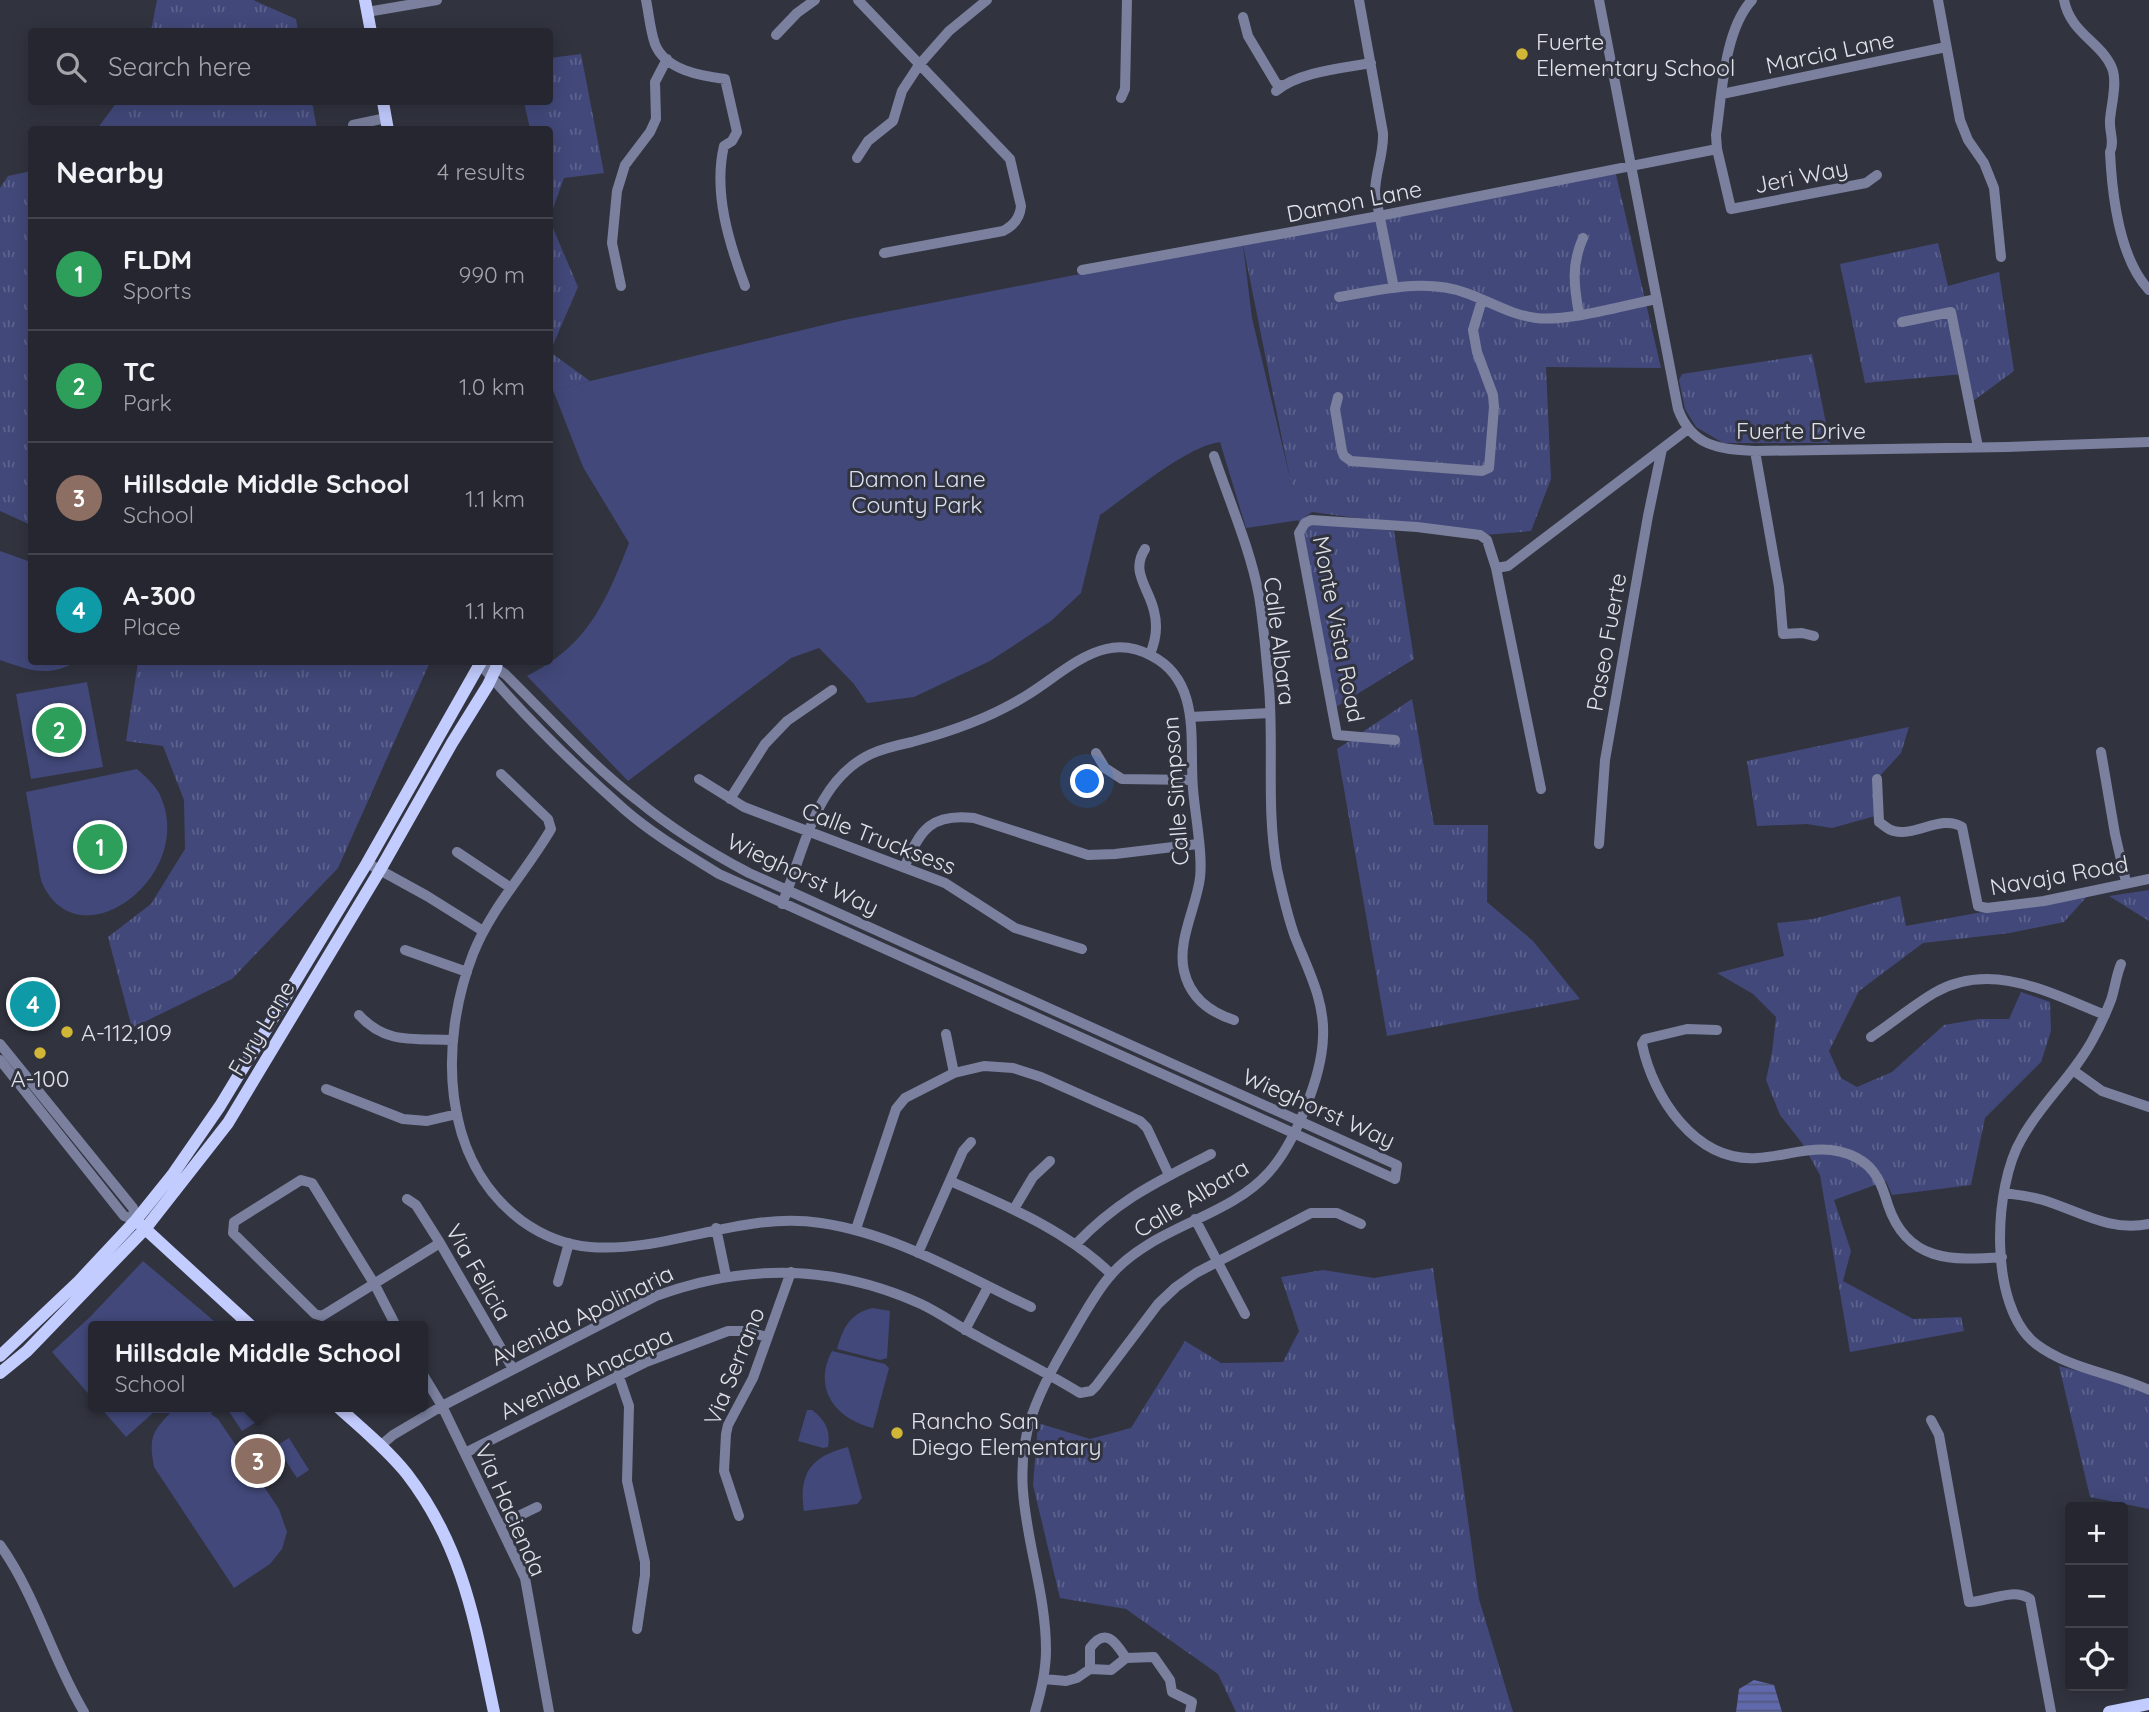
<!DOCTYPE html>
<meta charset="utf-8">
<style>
:root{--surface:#25262f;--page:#2d2e37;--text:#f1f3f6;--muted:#a3a5aa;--line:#42434b;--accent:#d6ab8b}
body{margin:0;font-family:Quicksand,sans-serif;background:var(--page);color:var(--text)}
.controls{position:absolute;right:21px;bottom:21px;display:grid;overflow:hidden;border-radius:7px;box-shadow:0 4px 18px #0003}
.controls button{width:63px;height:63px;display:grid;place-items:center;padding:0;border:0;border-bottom:2px solid var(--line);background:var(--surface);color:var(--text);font:35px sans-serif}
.you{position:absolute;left:1088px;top:782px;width:24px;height:24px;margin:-18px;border:5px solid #fff;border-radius:50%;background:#1a73e8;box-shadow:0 0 0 10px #1a73e833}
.badge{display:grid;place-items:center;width:46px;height:46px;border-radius:50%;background:var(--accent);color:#fff;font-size:23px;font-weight:700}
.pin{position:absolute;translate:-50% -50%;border:4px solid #fff;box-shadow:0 2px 7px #0006}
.popup{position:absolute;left:88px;top:1321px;width:340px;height:91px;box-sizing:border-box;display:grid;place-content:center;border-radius:7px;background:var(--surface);filter:drop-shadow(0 2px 5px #0005);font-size:23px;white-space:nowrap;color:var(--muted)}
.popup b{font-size:26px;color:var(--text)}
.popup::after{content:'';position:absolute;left:50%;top:100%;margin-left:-14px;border:14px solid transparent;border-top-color:var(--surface)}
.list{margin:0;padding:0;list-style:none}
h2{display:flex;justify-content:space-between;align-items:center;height:91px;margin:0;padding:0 28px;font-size:30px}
h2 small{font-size:23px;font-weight:400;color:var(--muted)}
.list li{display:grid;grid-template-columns:46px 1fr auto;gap:21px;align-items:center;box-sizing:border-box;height:112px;padding:0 28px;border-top:2px solid var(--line)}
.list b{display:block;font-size:26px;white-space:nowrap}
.list p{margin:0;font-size:23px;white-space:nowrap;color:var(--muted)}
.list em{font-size:23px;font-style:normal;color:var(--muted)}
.icon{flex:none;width:38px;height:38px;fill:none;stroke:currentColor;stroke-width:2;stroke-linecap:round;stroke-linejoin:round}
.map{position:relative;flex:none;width:2149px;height:1712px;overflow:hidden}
.search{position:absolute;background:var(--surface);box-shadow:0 4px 18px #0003;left:28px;top:28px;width:525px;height:77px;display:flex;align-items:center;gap:18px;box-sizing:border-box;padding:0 24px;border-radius:7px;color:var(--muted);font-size:26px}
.panel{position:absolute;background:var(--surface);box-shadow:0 4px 18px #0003;left:28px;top:126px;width:525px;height:539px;border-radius:7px}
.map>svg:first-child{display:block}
.grass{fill:url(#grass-tufts)}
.park{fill:#42497a}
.water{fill:url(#water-rules)}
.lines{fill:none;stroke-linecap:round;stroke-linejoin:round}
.minor{stroke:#7a809e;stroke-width:10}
.major{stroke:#c2ccfe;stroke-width:12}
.poi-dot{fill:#d2b635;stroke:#31333f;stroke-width:2.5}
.labels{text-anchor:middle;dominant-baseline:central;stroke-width:6;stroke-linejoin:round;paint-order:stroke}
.poi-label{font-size:23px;fill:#e0e2e9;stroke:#31333f;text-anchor:start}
.street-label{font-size:23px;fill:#e0e2e9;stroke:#31333f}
.park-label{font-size:23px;fill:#dadff2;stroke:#31333f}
</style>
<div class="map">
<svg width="2149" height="1712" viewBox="0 0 2149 1712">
<defs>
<pattern id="grass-tufts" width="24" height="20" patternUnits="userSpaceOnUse" patternTransform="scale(1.75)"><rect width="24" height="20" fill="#42497a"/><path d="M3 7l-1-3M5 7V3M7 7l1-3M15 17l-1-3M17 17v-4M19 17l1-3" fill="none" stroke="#5d638d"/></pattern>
<pattern id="water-rules" width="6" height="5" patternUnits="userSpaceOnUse" patternTransform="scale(1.75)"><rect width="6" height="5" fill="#6069ac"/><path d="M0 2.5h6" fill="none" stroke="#525679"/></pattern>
</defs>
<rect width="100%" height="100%" fill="#31333f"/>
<!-- grass -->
<path class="grass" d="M157,0H253L296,19L298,31H151Z
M581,54L604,173L564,178L550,217V130L530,129L524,102H550V58Z
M117,102H312L317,129H97Z
M1615,170L1661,368L1546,367L1551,479L1531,531L1485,535L1312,512L1301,520L1394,531L1414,659L1336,707L1243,245Z
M31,171H32L31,525L0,511V188L8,176Z
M550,221L578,287L550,352L590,381L550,391Z
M1938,243L1948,286L1999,272L2014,371L1969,404L1963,374L1865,383L1840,264Z
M1812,354L1830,443H1723L1696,427L1685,409L1679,380L1682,374Z
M138,662H430L338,868L232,979L132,1028L108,937L151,904L185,849L184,800L163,746L126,741Z
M1412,699L1434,825H1488L1487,902L1533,941L1580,999L1387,1036L1337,749Z
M1909,727L1901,753L1877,779L1879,815L1832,828L1807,824L1757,826L1747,761Z
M2149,890V921L2109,896Z
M2091,892L2064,922L2010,933L1923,943L1859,991L1829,1051L1841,1078L1857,1087L1892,1072L1944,1025L1979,1019H2009L2021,992L2050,1002L2051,1031L2041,1062L1985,1118L1971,1185L1892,1195L1886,1181L1834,1200L1851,1251L1843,1281L1913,1319L1961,1317L1964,1331L1850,1352L1820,1175L1802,1143L1780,1115L1766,1080L1772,1052L1776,1017L1753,994L1717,973L1784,956L1777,923L1813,919L1900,896L1906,926Z
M1433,1268L1479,1599L1513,1712H1236L1218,1674L1126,1609L1060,1598L1033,1485L1038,1423L1090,1439L1131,1428L1185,1341L1221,1363L1283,1362L1299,1331L1281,1277L1323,1270L1374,1278Z
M2059,1366L2126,1383L2149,1396V1509L2090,1497Z"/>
<!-- park -->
<path class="park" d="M1243,245L1252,318L1300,520L1246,528L1220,442C1187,446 1129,495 1100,515L1081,593L1051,621L990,661L914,697L867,703L854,684L819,648L791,658L628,781L527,676C588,645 605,604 629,543L583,467L553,390L844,320L1177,255Z
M0,551L31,562L32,662H76C47,678 29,670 0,660Z
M87,682L103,767L31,779L16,694Z
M137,769C145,776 154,784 159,793C199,873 83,962 44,887C39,878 39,866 37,856C33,835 30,813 26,792Z
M143,1261L220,1326H93V1399L52,1352L90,1317Z
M873,1308L890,1311L887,1358L880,1360L837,1349C843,1328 850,1313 873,1308Z
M832,1351L885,1364L889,1368L873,1428C836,1419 812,1389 832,1351Z
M100,1407H217L211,1414L218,1419L279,1509L287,1532L282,1549L270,1564L234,1588L154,1467C149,1439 151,1433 170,1413H153L126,1437Z
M226,1407H280L242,1431Z
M807,1410H812C825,1420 831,1430 828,1447L823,1448L798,1441Z
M289,1438L309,1470L297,1478L276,1446Z
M848,1447L862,1498L857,1504L804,1511C798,1473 812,1456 848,1447Z"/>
<!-- water -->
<path class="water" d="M1754,1680L1774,1685L1782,1712H1736L1739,1689Z"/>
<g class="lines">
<!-- minor -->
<path class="minor" d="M646,0C649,14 650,30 655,44C665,70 701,76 725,79L737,132L732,141L724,146C713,192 729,243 745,286
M858,0L1010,159L1021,206C1020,218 1013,226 1003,231L884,253
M1359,0L1383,133C1384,154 1375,172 1375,193L1394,288
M1599,0L1678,409C1692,447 1719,449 1755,451L2007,447L2149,442
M1752,0C1724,30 1722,94 1716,135L1717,149L1731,209L1866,183L1877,175
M1938,0L1960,120L1968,140L1984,163L1994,188L2001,257
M2064,0C2070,34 2105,44 2113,71C2117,85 2111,106 2110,120C2109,132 2115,141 2110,152C2112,194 2119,258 2149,290
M367,12L437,0
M1243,17L1248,36L1276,83L1282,86
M776,35L797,13L815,0
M1276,91C1298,72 1343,68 1371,63
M1722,94L1946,47
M1121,98L1125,89L1127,0
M353,125L386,118
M857,158L868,141L893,121L902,91L919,65L949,31L987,0
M1082,270L1379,216L1717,149
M621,286L612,243L617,191L625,165L650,132L656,119L655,82L667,59
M1339,297C1381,290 1425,278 1466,293C1489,301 1511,315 1536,318C1569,322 1624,305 1657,299
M1579,314C1574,286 1571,265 1583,238
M1902,322L1951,312L1978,447
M1338,397L1335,409L1342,451L1344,456L1351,461L1482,471L1489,468L1494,407L1493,395L1477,352L1473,330L1482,300
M1755,451L1779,587L1783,634L1802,633L1814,636
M1145,549C1130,572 1149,588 1154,611C1158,626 1156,640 1150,654
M1496,568L1541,789
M480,664L496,668L505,674C548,716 589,763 637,800C672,829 709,852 749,873L1397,1165L1395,1179L719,874C687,854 654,835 625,810C574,765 524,716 480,664Z
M1190,717L1270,713
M1395,740L1337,735L1299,533L1305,523L1311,520L1417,527L1480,535L1487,540L1496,568L1508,566L1688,429
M2101,752L2115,834L2126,882
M1096,753L1105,768L1122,779L1192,780
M501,774L548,819L551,829C526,872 491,908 473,954C439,1042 440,1160 522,1221C543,1236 565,1245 590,1247C669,1253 739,1211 821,1223C896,1234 963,1275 1031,1307
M699,779L744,807L945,883L1015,928L1082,949
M1877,779L1879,822C1884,825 1888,830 1894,831C1915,837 1942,814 1962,827L1978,906L1987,908L2044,901L2149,879
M730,799L765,744L787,721L832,690
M1599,844L1605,760L1648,516L1662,449
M457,852L511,888
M367,863L427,896L483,931
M905,866C920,829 932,813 974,818L1088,855L1115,854L1198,844
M782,904C805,850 814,781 871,754C884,748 898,745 912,742C950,732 990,718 1024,697C1050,682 1076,656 1106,649C1122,645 1137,648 1152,656C1202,682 1189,742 1193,789C1195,815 1203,853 1200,878C1196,908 1177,941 1184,971C1190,997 1209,1012 1234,1020
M405,950L467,972
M2121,964C2116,976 2115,988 2111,1000C2106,1013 2100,1026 2093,1039C2074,1075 2042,1102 2022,1138C1993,1186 1988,1307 2036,1344C2069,1369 2112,1373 2149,1390
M359,1015C386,1045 415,1038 452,1040
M1717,1030L1687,1029L1645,1039L1642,1044C1653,1097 1695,1162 1757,1158C1791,1156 1823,1140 1857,1158C1876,1168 1882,1185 1888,1205C1907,1262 1952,1261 2002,1257
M946,1034L954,1073
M1871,1037C1892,1023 1912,1006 1934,993C1991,960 2050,993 2105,1015
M0,1044L133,1208L136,1220
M0,1060L124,1216L136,1220
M2074,1071L2102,1091L2149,1107
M326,1089L403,1119L427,1121L457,1114
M950,1181C1007,1206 1066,1230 1111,1274
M2004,1193C2017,1195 2030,1196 2043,1200C2079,1211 2109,1232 2149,1224
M407,1199L416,1205L440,1243L513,1369
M1014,1209L1033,1177L1050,1161
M1195,1219L1245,1314
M716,1228L726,1276
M856,1229L896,1109L905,1098L954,1073L984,1066L1013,1068L1041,1077L1140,1121L1147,1128L1169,1175
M1076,1244C1119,1199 1157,1182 1211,1154
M918,1253L963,1151L971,1142
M558,1282L569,1243
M396,1326L375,1285L312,1183L301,1180L234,1222L233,1233L315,1314L322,1316L440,1243
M965,1330L988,1287
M422,1373L442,1406L525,1578L549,1712
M618,1374L629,1406L627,1481L645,1562V1575L637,1629
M1931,1420L1939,1435L1969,1602C1989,1602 2012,1587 2030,1599L2051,1712
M380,1446L393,1435L442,1406L656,1296C746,1263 833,1264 921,1304C940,1313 958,1326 977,1336C1011,1355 1046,1372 1080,1393L1091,1391L1096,1386L1158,1304L1176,1287L1196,1273L1311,1213H1337L1361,1224
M465,1453L646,1362L728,1331H745L767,1337
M739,1516L724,1471L726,1434L728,1425L753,1378L791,1272
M500,1525L537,1507
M0,1545C37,1597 52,1659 84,1712
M1090,1669V1648C1106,1626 1116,1643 1126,1658
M1044,1679L1066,1681L1077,1678L1090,1669L1111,1670L1126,1658L1154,1657L1170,1680L1172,1692L1192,1702L1190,1712
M1035,1712C1041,1692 1046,1671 1046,1650C1046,1569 1004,1496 1032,1415C1044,1381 1062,1352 1080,1321C1089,1306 1099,1288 1111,1275C1121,1263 1136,1252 1149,1244C1188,1220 1238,1207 1269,1172C1295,1143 1322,1076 1323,1037C1325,1001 1308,970 1295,937C1287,915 1282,892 1277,869C1266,809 1274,748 1269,687C1266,657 1264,626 1259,596C1251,551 1229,500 1214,456"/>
<!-- major -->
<path class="major" d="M365,0L371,32
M383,102L388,130
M141,1225L251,1326
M0,1356L79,1281L136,1220L173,1174L220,1106L367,863L481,662
M0,1373L27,1351L145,1229L228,1123L380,870L452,743L488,685L496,668L497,662
M338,1407C361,1428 387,1449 407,1474C464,1548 475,1624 494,1712
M2109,1712L2149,1704"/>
</g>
<!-- markers -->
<g class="poi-dot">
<circle cx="1522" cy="54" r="7"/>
<circle cx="67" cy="1032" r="7"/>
<circle cx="40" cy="1053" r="7"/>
<circle cx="897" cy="1433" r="7"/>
</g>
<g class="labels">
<!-- poi labels -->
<g class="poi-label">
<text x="1536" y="41">Fuerte<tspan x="1536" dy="26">Elementary School</tspan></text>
<text x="81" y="1032">A-112,109</text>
<text x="40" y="1078" text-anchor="middle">A-100</text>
<text x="911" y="1420">Rancho San<tspan x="911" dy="26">Diego Elementary</tspan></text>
</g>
<!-- street labels -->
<g class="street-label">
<text transform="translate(1830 52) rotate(-12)">Marcia Lane</text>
<text transform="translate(1801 176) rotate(-11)">Jeri Way</text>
<text transform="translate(1354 201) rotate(-11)">Damon Lane</text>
<text x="1801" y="430">Fuerte Drive</text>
<text transform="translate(1339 629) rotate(79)">Monte Vista Road</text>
<text transform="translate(1280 641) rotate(83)">Calle Albara</text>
<text transform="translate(1606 642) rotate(-80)">Paseo Fuerte</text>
<text transform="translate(1175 791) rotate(-94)">Calle Simpson</text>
<text transform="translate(879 838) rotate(21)">Calle Trucksess</text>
<text transform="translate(803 874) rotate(25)">Wieghorst Way</text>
<text transform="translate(2059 875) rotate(-10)">Navaja Road</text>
<text transform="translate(261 1028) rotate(-59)">Fury Lane</text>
<text transform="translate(1319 1108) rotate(24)">Wieghorst Way</text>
<text transform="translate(1191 1198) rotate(-31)">Calle Albara</text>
<text transform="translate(479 1272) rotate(60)">Via Felicia</text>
<text transform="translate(582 1315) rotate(-26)">Avenida Apolinaria</text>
<text transform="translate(734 1366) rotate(-68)">Via Serrano</text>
<text transform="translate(586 1373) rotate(-25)">Avenida Anacapa</text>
<text transform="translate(511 1510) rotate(66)">Via Hacienda</text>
</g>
<!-- park labels -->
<g class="park-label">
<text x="917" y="478">Damon Lane<tspan x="917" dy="26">County Park</tspan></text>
</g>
</g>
</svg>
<div class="controls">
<button>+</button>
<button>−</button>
<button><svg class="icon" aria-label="locate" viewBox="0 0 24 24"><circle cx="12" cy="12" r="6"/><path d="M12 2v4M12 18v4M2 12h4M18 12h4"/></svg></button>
</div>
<div class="you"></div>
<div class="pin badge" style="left:100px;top:847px;background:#2e9e5b">1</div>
<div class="pin badge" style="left:59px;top:730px;background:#2e9e5b">2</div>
<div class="pin badge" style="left:258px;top:1461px;background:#8d6e63">3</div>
<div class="popup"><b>Hillsdale Middle School</b>School</div>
<div class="pin badge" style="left:33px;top:1004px;background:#0f9aa8">4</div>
<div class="search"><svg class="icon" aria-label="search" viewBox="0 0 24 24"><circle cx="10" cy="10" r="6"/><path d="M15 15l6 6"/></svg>Search here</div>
<section class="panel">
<h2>Nearby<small>4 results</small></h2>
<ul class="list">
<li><span class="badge" style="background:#2e9e5b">1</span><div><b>FLDM</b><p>Sports</p></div><em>990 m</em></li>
<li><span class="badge" style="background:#2e9e5b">2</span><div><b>TC</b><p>Park</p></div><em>1.0 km</em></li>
<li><span class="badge" style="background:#8d6e63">3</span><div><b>Hillsdale Middle School</b><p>School</p></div><em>1.1 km</em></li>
<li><span class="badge" style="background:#0f9aa8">4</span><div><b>A-300</b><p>Place</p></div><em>1.1 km</em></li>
</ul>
</section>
</div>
